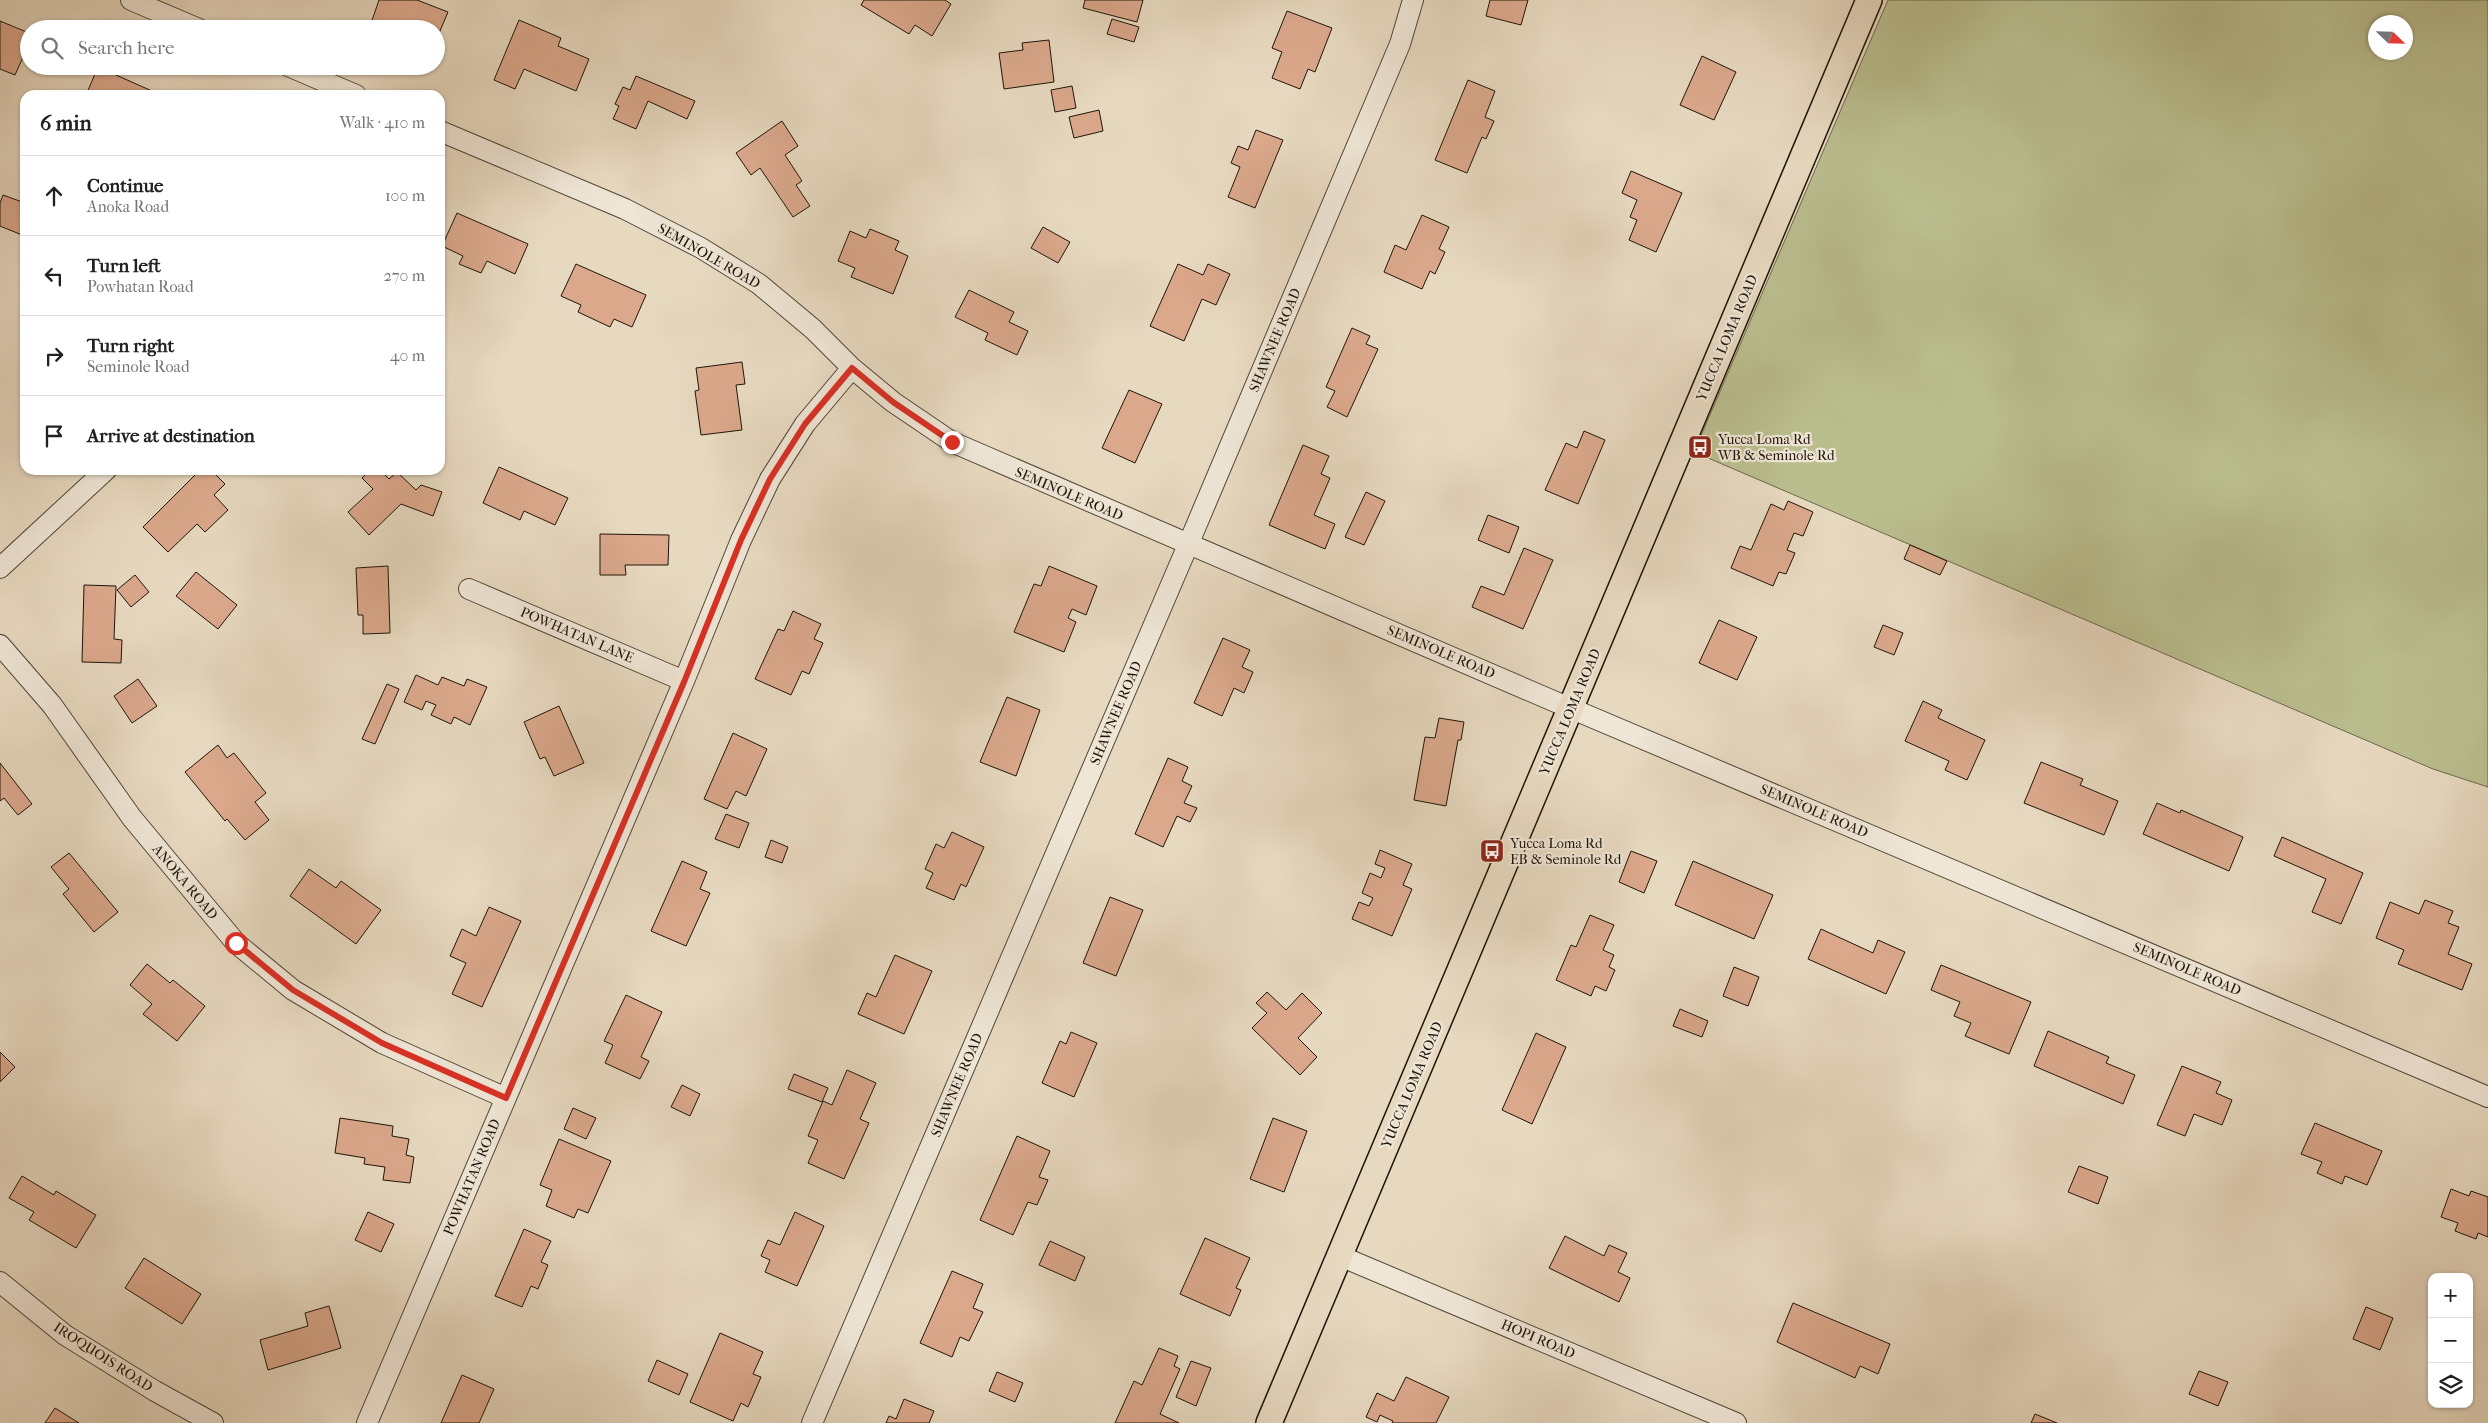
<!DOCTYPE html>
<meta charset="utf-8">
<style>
:root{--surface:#fff;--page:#f2f2f2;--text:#202124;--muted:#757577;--line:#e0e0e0}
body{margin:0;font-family:"IM FELL French Canon",serif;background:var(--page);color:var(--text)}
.controls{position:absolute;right:15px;bottom:15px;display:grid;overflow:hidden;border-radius:10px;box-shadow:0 1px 4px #0004}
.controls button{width:45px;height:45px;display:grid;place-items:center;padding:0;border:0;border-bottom:1px solid var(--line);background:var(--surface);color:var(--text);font:25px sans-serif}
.compass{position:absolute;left:2368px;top:15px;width:45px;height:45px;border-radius:50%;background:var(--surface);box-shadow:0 1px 4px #0004;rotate:113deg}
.stop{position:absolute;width:15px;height:15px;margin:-11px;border:4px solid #d93025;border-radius:50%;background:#fff}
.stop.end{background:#d93025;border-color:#fff;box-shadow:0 1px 5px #0008}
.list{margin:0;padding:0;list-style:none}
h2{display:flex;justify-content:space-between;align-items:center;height:65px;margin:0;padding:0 20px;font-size:21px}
h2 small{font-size:16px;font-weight:400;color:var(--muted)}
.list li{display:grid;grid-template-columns:32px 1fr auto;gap:15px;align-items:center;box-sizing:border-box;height:80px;padding:0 20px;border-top:1px solid var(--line)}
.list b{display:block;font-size:19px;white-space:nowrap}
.list p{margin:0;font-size:16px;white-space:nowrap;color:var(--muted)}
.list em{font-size:16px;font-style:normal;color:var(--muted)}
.icon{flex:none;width:28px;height:28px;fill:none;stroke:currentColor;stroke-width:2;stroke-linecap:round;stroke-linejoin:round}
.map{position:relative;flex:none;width:2488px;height:1423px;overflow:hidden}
.search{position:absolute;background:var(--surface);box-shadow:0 1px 4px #0004;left:20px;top:20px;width:425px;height:55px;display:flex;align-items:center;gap:12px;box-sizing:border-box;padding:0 18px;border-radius:28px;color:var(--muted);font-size:19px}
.panel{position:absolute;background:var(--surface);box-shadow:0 1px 4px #0004;left:20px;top:90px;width:425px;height:385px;border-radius:15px}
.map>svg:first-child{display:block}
.green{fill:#babe8f;stroke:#6c694c;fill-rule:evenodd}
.building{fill:#dba88c;stroke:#1e1408}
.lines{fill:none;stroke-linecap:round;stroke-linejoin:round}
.minor-casing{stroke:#504536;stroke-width:22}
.major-casing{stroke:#1e1408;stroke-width:28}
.minor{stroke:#efe6d6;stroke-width:20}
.major{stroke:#e7d9c0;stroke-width:25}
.route{stroke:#d93025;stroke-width:6}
.labels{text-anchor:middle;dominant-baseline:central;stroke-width:4.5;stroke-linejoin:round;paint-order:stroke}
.street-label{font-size:14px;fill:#1e1408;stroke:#efe6d6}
.poi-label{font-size:14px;fill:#1e1408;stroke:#efe6d6;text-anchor:start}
</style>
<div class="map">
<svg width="2488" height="1423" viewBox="0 0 2488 1423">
<rect width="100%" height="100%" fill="#e7d9c0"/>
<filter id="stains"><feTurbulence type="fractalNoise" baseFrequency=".004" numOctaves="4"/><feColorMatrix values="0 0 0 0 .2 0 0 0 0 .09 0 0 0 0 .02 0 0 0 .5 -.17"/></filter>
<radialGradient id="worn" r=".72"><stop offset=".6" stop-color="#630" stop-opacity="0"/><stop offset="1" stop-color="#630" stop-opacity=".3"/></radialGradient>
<!-- green -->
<path class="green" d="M1888,0H2488V787L2433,769L1694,452ZM2376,22H2406V52H2376Z"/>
<!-- building -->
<path class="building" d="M379,0H417L448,12L437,38L436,29H415L395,21L392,29H369Z
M864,0H945L951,4L932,36L915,25L909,34L861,5Z
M1085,0H1143L1137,22L1083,8Z
M1490,0H1528L1521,25L1486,16Z
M1287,11L1332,28L1315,72L1308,69L1300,89L1272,78L1282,52L1272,48Z
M1112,19L1139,27L1134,42L1107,34Z
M519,20L561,38L558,46L589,59L576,91L524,69L515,89L494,80Z
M0,21L29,33V44L15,75L0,69Z
M1049,40L1054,82L1004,89L999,53L1023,50L1022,43Z
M1702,56L1736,72L1714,120L1680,105Z
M98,67L161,95H86Z
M636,76L695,101L687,119L648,101L636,129L613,119L619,106L615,104L623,87L630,90Z
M1468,80L1495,91L1485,117L1494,121L1486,139L1482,137L1467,173L1435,160Z
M1072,86L1076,108L1055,112L1051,90Z
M1099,110L1103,131L1074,138L1069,117Z
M782,121L798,146L785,155L802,181L796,185L810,206L793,217L760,168L751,175L736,153Z
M1256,130L1283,140L1255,208L1228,197L1240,167L1231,163L1238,146L1248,150Z
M1631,171L1682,193L1656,252L1629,240L1637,220L1630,217L1637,200L1622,193Z
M3,195L25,203V227L22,235L0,226V203Z
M457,213L528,244L515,274L487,261L481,273L459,264L463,256L442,246Z
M1422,215L1449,227L1439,249L1445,252L1435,274L1430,271L1422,289L1384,272L1395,245L1406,250Z
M1043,227L1070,242L1058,263L1031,248Z
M870,229L899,241L895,250L908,256L893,294L851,277L855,268L838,261L850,231L866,238Z
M576,264L646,295L632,327L614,319L610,327L578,312L581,305L561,296Z
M1178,264L1203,275L1208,264L1230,274L1216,305L1202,299L1184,341L1150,326Z
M969,290L1014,312L1009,322L1028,331L1017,355L985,340L988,333L955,317Z
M1352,328L1370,336L1366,344L1378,349L1347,417L1327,407L1335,391L1326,387Z
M742,362L745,384L736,385L742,430L701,435L695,391L699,390L696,368Z
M1129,390L1162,404L1135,463L1102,448Z
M1584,431L1605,440L1578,504L1545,490L1566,443L1577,448Z
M1303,445L1329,456L1321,474L1330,478L1314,515L1335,524L1325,549L1269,525Z
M499,467L568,498L555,525L524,511L520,520L483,503Z
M200,470H211L225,484L214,495L228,510L205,532L197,524L168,552L143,527Z
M370,470H380L389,479L397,472L416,490L421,485L442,492L433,516L401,504L369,535L348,512L373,489L362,478Z
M1366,492L1385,501L1364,545L1345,537Z
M1788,501L1813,512L1803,536L1794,533L1787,550L1795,553L1786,574L1779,572L1773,586L1731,568L1740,546L1751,550L1771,504L1784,510Z
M1488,515L1519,527L1509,553L1478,540Z
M600,534L669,535L668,565H625L626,575H600Z
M1910,545L1947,561L1940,575L1904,559Z
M1524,548L1553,560L1523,629L1472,607L1481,586L1504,595Z
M388,566L390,633L363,634V615H358L356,568Z
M1049,566L1097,586L1086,615L1072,609L1068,618L1076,622L1064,652L1014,632L1034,584L1041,586Z
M196,572L237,605L218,629L176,596Z
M135,575L149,592L131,607L117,590Z
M84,585L116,586L114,639L122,640L121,663L82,662Z
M793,611L821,624L814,639L823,643L809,674L802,671L791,695L755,679L778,629L784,631Z
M1719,620L1757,637L1737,680L1699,663Z
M1883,625L1903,633L1894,655L1874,647Z
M1223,638L1250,650L1242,667L1253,672L1244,693L1234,688L1222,716L1194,703Z
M416,675L438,685L442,677L464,686L467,679L487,687L470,725L454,717L451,724L431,715L436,705L426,701L422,710L404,702Z
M138,679L157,706L132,723L114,696Z
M387,684L399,689L375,744L362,739Z
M1007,697L1040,710L1016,776L980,762Z
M1923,701L1942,710L1938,718L1985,740L1967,780L1945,770L1949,761L1905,741Z
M559,706L584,763L554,776L545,757L540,759L524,722Z
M1439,718L1464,722L1461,740H1458L1446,806L1414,800L1425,737L1435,738Z
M733,733L767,749L746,796L736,791L727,809L704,799Z
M218,745L227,758L234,753L266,793L255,802L269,820L245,840L227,819L225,821L185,772Z
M1168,758L1188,767L1182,781L1192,786L1184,803L1197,808L1190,822L1177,816L1163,847L1135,834Z
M2041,762L2083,779L2080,785L2118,801L2104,835L2024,803Z
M0,763L32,804L18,815L4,798L0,801Z
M2157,803L2180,813L2181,810L2243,837L2229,871L2143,834Z
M726,814L749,823L739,848L715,839Z
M952,832L984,847L966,887L961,884L954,900L926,888L933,873L925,869L936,844L944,848Z
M2282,837L2363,873L2341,924L2312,912L2326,879L2274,856Z
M771,840L788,847L782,863L765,857Z
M1380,850L1412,864L1403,885L1412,889L1392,936L1352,919L1359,902L1369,906L1373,898L1362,893L1370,873L1381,878L1385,868L1375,864Z
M1631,851L1657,861L1644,893L1619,882Z
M69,853L118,912L94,932L63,894L69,889L51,867Z
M682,861L707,872L700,889L710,893L686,946L651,931Z
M1693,861L1773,895L1754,939L1675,905Z
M309,869L336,888L341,881L381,910L356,944L290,896Z
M1110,897L1143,910L1116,976L1083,963Z
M2425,900L2453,911L2448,923L2459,927L2448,954L2472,964L2462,990L2398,964L2404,950L2376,938L2390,902L2419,914Z
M489,907L521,921L482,1007L452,994L466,963L450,956L462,929L476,936Z
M1590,915L1614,925L1603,950L1614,955L1609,967L1615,970L1606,991L1595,986L1591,996L1556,980L1571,945L1576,947Z
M1821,929L1873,953L1878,940L1905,952L1886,994L1808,959Z
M895,955L932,971L904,1034L858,1014L867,993L876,997Z
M147,964L170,983L173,980L205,1006L177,1041L143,1014L152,1004L130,985Z
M1941,965L2031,1002L2009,1054L1965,1036L1971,1023L1954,1016L1960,1002L1931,990Z
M1734,967L1759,977L1748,1006L1723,996Z
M1267,992L1286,1010L1302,993L1322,1013L1298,1038L1317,1057L1300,1075L1252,1028L1267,1013L1256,1003Z
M626,995L662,1012L641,1057L649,1061L640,1079L605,1063L613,1045L604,1041Z
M1680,1009L1708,1021L1702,1037L1673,1026Z
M2048,1031L2109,1057L2106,1063L2135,1075L2123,1104L2034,1066Z
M1071,1032L1097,1043L1074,1097L1042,1083L1060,1041L1066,1044Z
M1536,1033L1566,1047L1532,1124L1502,1110Z
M0,1052L15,1067L0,1082Z
M2182,1066L2221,1082L2216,1093L2232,1100L2222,1125L2194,1114L2185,1136L2157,1125Z
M847,1070L876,1083L860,1119L869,1123L844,1179L808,1163L818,1140L808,1136L823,1101L832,1105Z
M794,1074L828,1088L822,1102L788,1089Z
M682,1085L700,1094L690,1116L671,1107Z
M573,1108L596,1118L586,1139L564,1129Z
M340,1118L393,1126L392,1136L409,1139L406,1155L414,1157L410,1183L383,1180L385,1167L364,1164L365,1158L335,1153Z
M1273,1118L1307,1131L1284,1192L1250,1179Z
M2315,1123L2382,1151L2367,1185L2345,1176L2342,1184L2317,1173L2322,1162L2301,1154Z
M1017,1136L1050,1151L1039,1177L1048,1180L1037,1205L1028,1202L1013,1235L980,1220Z
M559,1139L611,1161L588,1213L578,1209L574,1218L546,1206L552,1190L540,1185Z
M2079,1166L2108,1177L2098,1204L2068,1192Z
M22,1176L54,1195L56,1191L96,1215L76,1248L29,1220L34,1212L9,1198Z
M2451,1189L2469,1196L2471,1191L2488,1197V1237L2478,1233L2476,1239L2455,1231L2458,1223L2441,1217Z
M368,1212L394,1224L381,1252L355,1240Z
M795,1212L824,1226L797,1286L765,1272L770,1260L761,1256L768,1240L780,1245Z
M524,1229L551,1241L541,1262L548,1265L538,1289L531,1286L522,1307L495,1296Z
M1565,1236L1604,1256L1609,1245L1627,1253L1618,1272L1630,1278L1619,1302L1549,1268Z
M1205,1238L1250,1258L1236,1288L1241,1290L1230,1316L1180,1294Z
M1050,1241L1085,1257L1075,1281L1039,1265Z
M144,1258L201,1294L182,1324L125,1288Z
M952,1271L983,1284L973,1308L983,1312L969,1341L960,1337L952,1357L920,1343Z
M1793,1303L1890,1344L1878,1374L1860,1366L1855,1378L1777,1342Z
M329,1306L341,1348L268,1370L260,1340L308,1326L305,1313Z
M2366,1307L2393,1318L2380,1350L2353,1339Z
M720,1333L763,1352L753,1374L761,1377L748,1407L741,1403L733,1421L690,1402Z
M1159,1348L1178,1356L1174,1366L1180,1369L1160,1414L1179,1423H1115L1134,1381L1142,1385Z
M657,1360L688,1374L679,1395L648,1381Z
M1191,1361L1211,1368L1196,1406L1176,1397Z
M2199,1371L2228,1382L2218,1406L2189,1394Z
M997,1372L1023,1383L1015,1402L989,1391Z
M462,1375L494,1389L479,1423H441Z
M1406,1377L1449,1397L1436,1423H1392L1393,1421L1380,1415L1377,1422L1366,1417L1377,1393L1394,1401Z
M904,1399L934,1411L929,1423H886L889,1416L896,1419Z
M55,1408L79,1423H45Z
M2035,1414L2057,1423H2031Z"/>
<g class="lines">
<defs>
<path id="minor" d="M131,0L199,29
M288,66L356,95
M440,131L625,209L701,248L759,284L813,329L852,368L893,402L952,442L1544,697L2488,1097
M0,568L106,470
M469,589L684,681
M0,645L52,705L132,818L236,943L293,990L382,1043L506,1098
M1340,1256L1736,1423
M0,1282L65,1335L155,1391L213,1423
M367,1423L684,681L741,540L770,479L805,424L852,368
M812,1423L1188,545L1400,44L1413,0"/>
<path id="major" d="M1269,1423L1869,0"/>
</defs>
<!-- minor casing -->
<use href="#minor" class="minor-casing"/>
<!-- major casing -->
<use href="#major" class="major-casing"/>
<!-- minor -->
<use href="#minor" class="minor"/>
<!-- major -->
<use href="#major" class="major"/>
</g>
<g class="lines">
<!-- route -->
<path class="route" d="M236,943L293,990L382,1043L506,1098L684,682L741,540L770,479L805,424L852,368L893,402L952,442"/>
</g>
<!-- icons -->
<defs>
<symbol id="bus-square" viewBox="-11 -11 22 22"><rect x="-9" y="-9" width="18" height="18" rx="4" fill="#8f2418" stroke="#efe6d6"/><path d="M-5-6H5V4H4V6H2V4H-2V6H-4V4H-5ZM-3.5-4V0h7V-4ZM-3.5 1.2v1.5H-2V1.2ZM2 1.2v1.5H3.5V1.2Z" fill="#fff"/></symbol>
</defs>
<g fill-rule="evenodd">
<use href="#bus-square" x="1686" y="433" width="28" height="28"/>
<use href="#bus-square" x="1478" y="837" width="28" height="28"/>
</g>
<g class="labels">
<!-- street labels -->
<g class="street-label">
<text transform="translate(709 256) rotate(30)">SEMINOLE ROAD</text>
<text transform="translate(1727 338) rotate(-67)">YUCCA LOMA ROAD</text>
<text transform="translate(1275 340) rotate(-67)">SHAWNEE ROAD</text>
<text transform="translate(1069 494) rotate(23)">SEMINOLE ROAD</text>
<text transform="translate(577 635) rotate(23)">POWHATAN LANE</text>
<text transform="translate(1441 652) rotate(23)">SEMINOLE ROAD</text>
<text transform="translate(1570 712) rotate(-67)">YUCCA LOMA ROAD</text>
<text transform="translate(1116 713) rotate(-67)">SHAWNEE ROAD</text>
<text transform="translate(1814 811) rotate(23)">SEMINOLE ROAD</text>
<text transform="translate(185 882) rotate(50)">ANOKA ROAD</text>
<text transform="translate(2187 969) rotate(23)">SEMINOLE ROAD</text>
<text transform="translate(957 1085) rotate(-67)">SHAWNEE ROAD</text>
<text transform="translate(1412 1085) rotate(-67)">YUCCA LOMA ROAD</text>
<text transform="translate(472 1177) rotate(-67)">POWHATAN ROAD</text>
<text transform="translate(1538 1339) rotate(23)">HOPI ROAD</text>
<text transform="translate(103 1357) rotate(33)">IROQUOIS ROAD</text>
</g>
<!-- poi labels -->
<g class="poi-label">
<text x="1718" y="439">Yucca Loma Rd<tspan x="1718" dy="16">WB &amp; Seminole Rd</tspan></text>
<text x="1510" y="843">Yucca Loma Rd<tspan x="1510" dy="16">EB &amp; Seminole Rd</tspan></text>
</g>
</g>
<rect width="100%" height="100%" filter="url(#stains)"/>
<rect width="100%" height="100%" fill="url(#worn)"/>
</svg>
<div class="controls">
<button>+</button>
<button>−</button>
<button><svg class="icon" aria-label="layers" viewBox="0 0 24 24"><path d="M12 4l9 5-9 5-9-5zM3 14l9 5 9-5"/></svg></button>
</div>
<svg class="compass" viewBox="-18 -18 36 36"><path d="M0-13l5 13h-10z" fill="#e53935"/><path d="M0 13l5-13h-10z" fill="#757577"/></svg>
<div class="stop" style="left:236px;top:943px"></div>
<div class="stop end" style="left:952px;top:442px"></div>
<div class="search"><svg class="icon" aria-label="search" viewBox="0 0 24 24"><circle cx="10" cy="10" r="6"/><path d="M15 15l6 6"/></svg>Search here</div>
<section class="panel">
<h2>6 min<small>Walk · 410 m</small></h2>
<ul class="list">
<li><svg class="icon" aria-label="ahead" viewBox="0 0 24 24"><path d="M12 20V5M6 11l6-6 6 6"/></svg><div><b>Continue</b><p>Anoka Road</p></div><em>100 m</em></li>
<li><svg class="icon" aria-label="left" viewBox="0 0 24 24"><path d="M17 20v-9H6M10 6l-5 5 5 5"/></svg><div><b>Turn left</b><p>Powhatan Road</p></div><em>270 m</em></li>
<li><svg class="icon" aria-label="right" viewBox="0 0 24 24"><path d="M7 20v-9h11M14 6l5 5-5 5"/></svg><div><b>Turn right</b><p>Seminole Road</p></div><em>40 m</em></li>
<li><svg class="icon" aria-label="arrive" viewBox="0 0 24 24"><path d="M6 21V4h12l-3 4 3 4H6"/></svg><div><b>Arrive at destination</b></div></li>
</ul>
</section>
</div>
